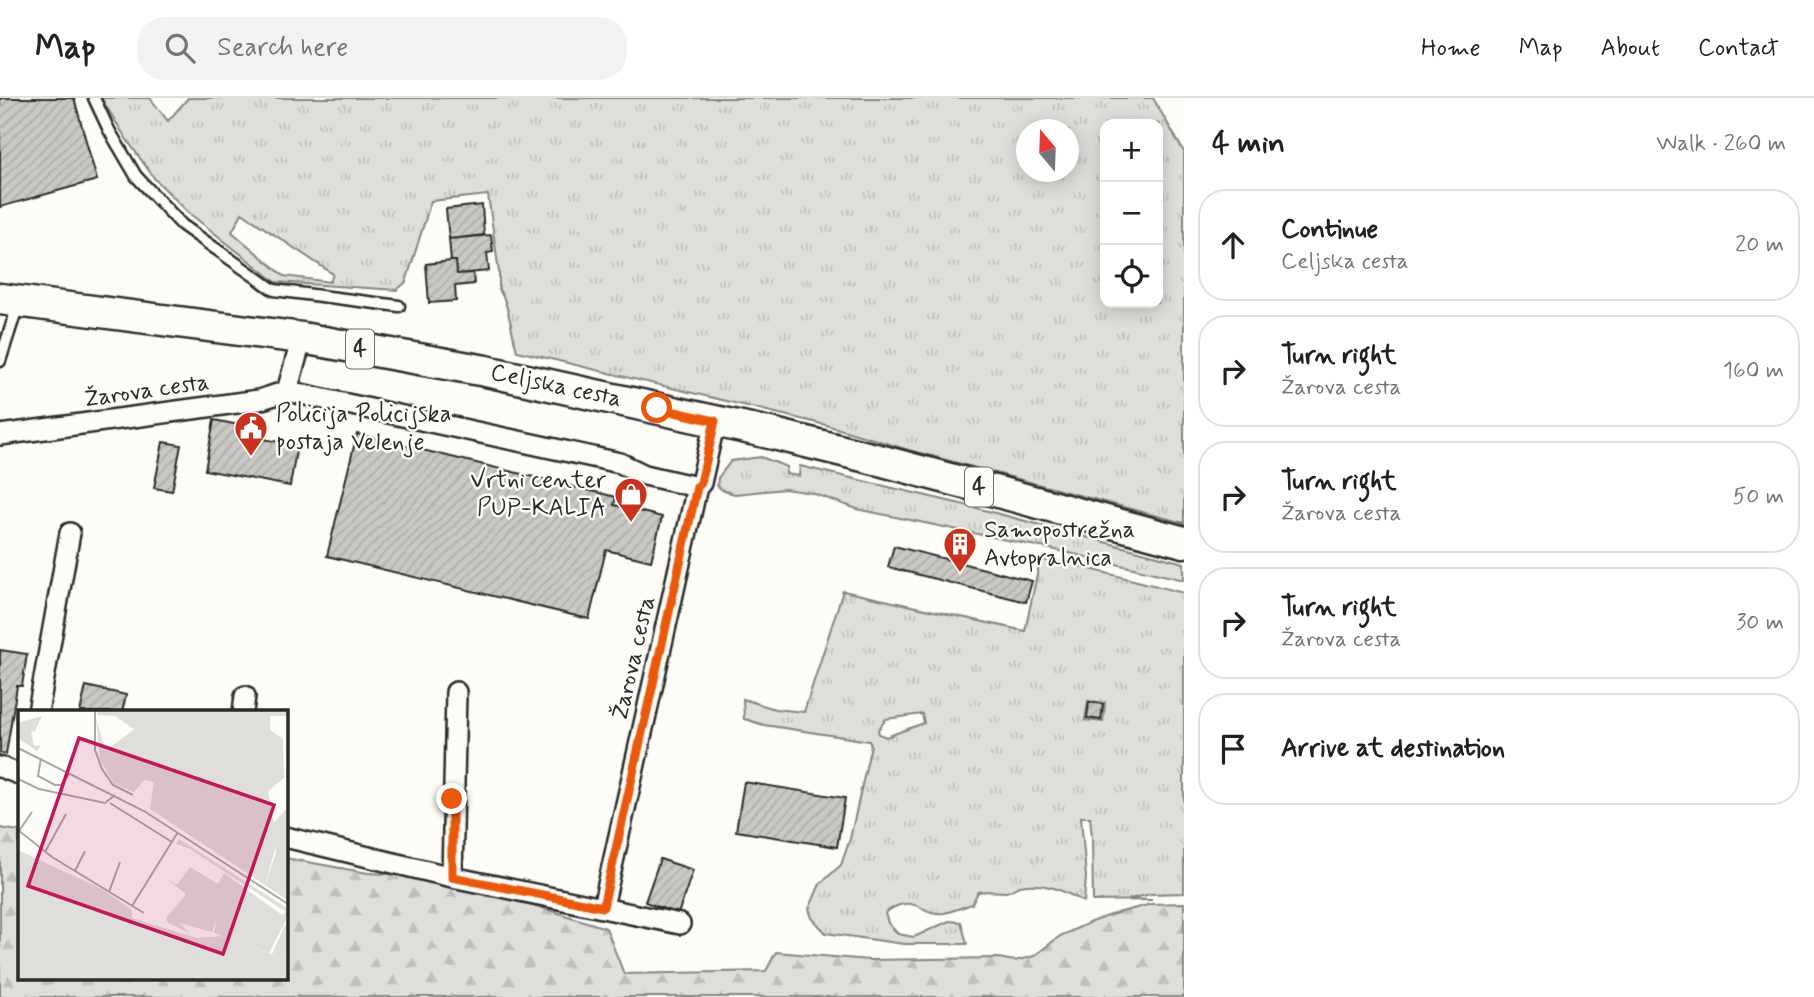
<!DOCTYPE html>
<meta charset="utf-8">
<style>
:root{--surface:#fff;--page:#f2f2f2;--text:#202124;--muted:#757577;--line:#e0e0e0}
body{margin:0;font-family:Mynerve,sans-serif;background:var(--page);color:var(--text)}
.controls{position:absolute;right:21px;top:21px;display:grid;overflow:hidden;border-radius:14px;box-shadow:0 4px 18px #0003}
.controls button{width:63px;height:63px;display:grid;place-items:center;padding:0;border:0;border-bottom:2px solid var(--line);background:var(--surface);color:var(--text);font:35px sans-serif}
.compass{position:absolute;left:1016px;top:21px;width:63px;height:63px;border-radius:50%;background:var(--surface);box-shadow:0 4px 18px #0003;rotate:341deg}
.stop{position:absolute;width:21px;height:21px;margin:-16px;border:5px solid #ea580c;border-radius:50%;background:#fff}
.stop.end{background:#ea580c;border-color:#fff;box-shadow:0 2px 7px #0008}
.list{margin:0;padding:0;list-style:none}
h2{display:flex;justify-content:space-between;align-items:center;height:91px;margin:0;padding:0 28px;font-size:30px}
h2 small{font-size:23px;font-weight:400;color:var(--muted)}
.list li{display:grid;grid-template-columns:46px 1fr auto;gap:21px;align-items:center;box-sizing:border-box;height:112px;margin:0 14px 14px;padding:0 14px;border:2px solid var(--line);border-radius:28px}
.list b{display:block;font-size:26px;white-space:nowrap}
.list p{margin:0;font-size:23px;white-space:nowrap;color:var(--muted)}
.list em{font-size:23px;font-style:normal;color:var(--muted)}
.icon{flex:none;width:38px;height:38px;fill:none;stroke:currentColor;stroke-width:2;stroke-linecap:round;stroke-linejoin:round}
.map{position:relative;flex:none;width:1184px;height:899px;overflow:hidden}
header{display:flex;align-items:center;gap:42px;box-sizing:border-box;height:98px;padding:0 35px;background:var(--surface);border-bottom:2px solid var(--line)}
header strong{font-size:33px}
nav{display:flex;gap:38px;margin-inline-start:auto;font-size:24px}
.search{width:490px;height:63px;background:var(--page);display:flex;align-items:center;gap:18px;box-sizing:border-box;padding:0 24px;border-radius:28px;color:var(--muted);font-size:26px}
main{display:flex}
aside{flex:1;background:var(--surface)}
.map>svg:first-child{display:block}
.grass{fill:url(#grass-tufts);stroke:#858482;stroke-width:2;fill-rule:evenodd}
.forest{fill:url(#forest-firs);stroke:#858482;stroke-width:2}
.building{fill:url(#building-hatch);stroke:#2b2b2b;stroke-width:2}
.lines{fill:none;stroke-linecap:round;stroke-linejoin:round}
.service-casing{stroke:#2b2b2b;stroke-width:15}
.minor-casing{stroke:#2b2b2b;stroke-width:24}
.primary-casing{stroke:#2b2b2b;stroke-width:35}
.service{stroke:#fdfcf7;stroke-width:10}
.minor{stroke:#fdfcf7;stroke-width:19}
.primary{stroke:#fdfcf7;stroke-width:30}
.route{stroke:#ea580c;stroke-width:9}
.labels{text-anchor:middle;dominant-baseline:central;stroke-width:5;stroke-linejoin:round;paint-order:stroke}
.shield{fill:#fdfcf7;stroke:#6a6a68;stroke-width:2}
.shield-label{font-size:23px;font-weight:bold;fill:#2b2b2b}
.street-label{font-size:24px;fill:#2b2b2b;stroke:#fdfcf7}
.poi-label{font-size:24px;fill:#2b2b2b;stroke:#fdfcf7;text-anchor:start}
.inset-road{fill:none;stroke:#a9a8a5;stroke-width:2}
.view{fill:#c2185b;fill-opacity:0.15;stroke:#c2185b;stroke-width:3.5}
.inset-edge{fill:none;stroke:#2b2b2b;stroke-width:3.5}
</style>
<header>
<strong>Map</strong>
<div class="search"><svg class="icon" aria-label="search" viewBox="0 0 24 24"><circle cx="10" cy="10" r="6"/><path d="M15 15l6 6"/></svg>Search here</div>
<nav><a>Home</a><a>Map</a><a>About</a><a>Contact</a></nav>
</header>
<main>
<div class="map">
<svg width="1184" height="899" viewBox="0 0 1184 899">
<defs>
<pattern id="grass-tufts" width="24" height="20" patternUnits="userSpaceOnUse" patternTransform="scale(1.75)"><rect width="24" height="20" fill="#dfdeda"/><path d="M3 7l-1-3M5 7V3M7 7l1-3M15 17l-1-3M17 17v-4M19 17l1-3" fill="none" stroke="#c0bfbb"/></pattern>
<pattern id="forest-firs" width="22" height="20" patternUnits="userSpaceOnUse" patternTransform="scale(1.75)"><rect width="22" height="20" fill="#dfdeda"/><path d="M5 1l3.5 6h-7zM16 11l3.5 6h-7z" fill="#c0bfbb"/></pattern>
<pattern id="building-hatch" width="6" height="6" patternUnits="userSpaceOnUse" patternTransform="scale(1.75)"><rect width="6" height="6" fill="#c9c8c4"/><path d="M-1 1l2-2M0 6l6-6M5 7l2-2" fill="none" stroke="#adaca9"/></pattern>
</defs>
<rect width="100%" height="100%" fill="#fdfcf7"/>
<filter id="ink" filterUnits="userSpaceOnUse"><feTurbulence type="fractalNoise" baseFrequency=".0143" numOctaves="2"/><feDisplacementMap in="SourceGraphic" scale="14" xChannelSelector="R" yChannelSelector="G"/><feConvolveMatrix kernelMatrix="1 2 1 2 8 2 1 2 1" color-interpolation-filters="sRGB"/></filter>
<g filter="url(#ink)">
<!-- grass -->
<path class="grass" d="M101,0H150L168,23L188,0H1153L1184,54V425L909,352L826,327L517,253C512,237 508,202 499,192V174L488,97L431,103L406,184L397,192L276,184L189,115L155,81L127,42ZM1105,26H1158V205H1105ZM1027,32H1069V74H1027ZM242,115L333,176L330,184L284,178L232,134Z
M761,359L787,369L786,376L799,378L800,368L965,407L1184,465V482L1065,454L857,411L812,395L785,391L735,396L724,393L717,388L718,380L731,363Z
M1040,462L1067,465L1184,495V795L1151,796L1129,801L1152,802L1093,803L1092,739L1090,719H1081L1086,779L1084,804C1065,793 1043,783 1020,788C1015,789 1011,794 1005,794C995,794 988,792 978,794L972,806C963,809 953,813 944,815C921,818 915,793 885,815L888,825L898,836L914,839L949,823L961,824L967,846H904L826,835L812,820L809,811L820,786L841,767L850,741L871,647L869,643L764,627L744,621L743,601L775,611L804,614L843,493L1025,533ZM1088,603L1105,605L1103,624L1085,622ZM922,616L924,625L886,639L879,636L878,632L886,621Z"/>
<!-- forest -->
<path class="forest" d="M0,730L19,733V880H285V760L368,775L406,777L520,803L606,830L624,876L766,873L776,854L869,862L998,860L1015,863L1034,858L1060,838L1091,824L1114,816L1151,806L1184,805V899H0Z"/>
<!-- building -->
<path class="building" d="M0,0H74L97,82L0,109Z
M482,107L484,137L449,141L446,111Z
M491,137L493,154L487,155L489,173L457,176L456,163H451L449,141Z
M451,163H456L457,176L473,175L474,186L455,188L456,203L429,205L426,166Z
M214,322L254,330L252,339L297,347L290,388L205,372Z
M357,336L616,399L614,407L662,419L651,463L606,452L589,521L327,458Z
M163,344L181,347L172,393L154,390Z
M894,448L1032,483L1026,504L888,469Z
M0,552L27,556L22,588H17L6,656L0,655Z
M86,588L126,597L122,614H80Z
M1089,604L1103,606L1101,622L1087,620Z
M744,684L845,700L837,749L736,733Z
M660,761L693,772L678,816L645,804Z"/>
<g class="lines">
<defs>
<path id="service" d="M94,0L109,32L136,78L182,127L274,192L399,208
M0,263L18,207"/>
<path id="minor" d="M287,293L620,365L645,377L697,389
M0,337L259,302L287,293L302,240
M38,614L70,435
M243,614L245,598
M0,669L19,676
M285,739L452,779L680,826
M452,779L456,594
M603,809L697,389L701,385L715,323"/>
<path id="primary" d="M0,201L302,240L486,273L774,336L883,363L1184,444"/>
</defs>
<!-- service casing -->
<use href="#service" class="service-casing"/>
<!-- minor casing -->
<use href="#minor" class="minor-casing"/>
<!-- primary casing -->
<use href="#primary" class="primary-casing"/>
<!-- service -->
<use href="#service" class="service"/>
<!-- minor -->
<use href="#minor" class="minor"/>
<!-- primary -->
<use href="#primary" class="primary"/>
</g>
</g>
<g class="lines" filter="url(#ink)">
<!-- route -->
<path class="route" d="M452,701V779L603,809L697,389L701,385L715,323L657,310"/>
</g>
<!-- icons -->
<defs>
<symbol id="civic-pin" viewBox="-11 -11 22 30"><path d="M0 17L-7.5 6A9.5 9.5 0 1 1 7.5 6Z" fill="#c8321e" stroke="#fdfcf7"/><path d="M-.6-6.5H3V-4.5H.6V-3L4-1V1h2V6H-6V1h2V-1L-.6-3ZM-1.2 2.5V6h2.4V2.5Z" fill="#fff"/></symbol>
<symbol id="shop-pin" viewBox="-11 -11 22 30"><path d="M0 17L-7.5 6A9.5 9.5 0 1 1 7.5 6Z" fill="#c8321e" stroke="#fdfcf7"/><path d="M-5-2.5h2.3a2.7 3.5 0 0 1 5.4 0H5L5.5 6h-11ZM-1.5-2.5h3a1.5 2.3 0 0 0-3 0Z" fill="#fff"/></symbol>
<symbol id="building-pin" viewBox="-11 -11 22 30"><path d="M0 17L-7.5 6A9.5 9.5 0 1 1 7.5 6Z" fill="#c8321e" stroke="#fdfcf7"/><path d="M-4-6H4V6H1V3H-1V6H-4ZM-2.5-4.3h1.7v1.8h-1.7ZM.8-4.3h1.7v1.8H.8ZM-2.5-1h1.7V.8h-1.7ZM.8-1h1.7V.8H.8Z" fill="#fff"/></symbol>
</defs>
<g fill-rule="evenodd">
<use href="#civic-pin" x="232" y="311" width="38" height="52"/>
<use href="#shop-pin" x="612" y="377" width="38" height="52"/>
<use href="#building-pin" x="941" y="427" width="38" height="52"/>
</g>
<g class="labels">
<!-- shield labels -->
<g class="shield">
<rect x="346" y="231.5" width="28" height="39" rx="5"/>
<rect x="965" y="369.5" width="28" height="39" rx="5"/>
</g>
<g class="shield-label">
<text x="360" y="251">4</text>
<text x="979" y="389">4</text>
</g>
<!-- street labels -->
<g class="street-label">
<text transform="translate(556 288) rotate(12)">Celjska cesta</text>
<text transform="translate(147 293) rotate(-8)">Žarova cesta</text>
<text transform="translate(634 560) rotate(-77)">Žarova cesta</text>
</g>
<!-- poi labels -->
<g class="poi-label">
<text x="276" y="316">Policija Policijska<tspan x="276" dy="28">postaja Velenje</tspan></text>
<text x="606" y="382" text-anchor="end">Vrtni center<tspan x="606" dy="28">PUP-KALIA</tspan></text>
<text x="984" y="432">Samopostrežna<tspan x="984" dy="28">Avtopralnica</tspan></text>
</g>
</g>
<!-- overview -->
<g transform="translate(18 612)">
<rect width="270" height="270" fill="#fdfcf7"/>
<path d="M79,0H269V6H252V20L265,29L266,68L250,81L259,131L247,175L132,99L136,72L126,70L116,82L96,74L82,50L78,9L88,41L116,19L97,6L80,5ZM24,6L17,21L13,22L16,35L23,36L19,41L0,28V13ZM161,129L269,198V208L251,243L196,223L199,208L194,222L161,213L172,223L150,213L148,208L168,184L149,169L159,175L172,157L200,174L206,163L264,205L268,202L172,139L158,134ZM267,215L269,216V250L254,244Z" fill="#dfdeda"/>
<path d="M269,98V190L247,175L258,143L254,115ZM2,141L84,179L114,200V208L179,228L205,226L269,250V269H0Z" fill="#dfdeda"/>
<path class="inset-road" d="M77,0V40L84,59L95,75L115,85M0,38L126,101L270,194M23,48L20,66L37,75H43L52,63M0,69L21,79L87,93L97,85M92,93L154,132M0,120L34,147L126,203M1,121L14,102M27,142L48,104M57,161L67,141M91,182L102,152M114,196L160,122"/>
<path class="view" d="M61,28L256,95L205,244L10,176Z"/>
<rect width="270" height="270" class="inset-edge"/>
</g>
</svg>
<div class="controls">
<button>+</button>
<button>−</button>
<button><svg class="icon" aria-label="locate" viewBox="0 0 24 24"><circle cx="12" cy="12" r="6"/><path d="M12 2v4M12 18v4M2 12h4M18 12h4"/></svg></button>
</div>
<svg class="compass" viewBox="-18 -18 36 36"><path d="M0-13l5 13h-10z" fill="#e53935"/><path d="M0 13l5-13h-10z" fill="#757577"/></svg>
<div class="stop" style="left:657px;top:310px"></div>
<div class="stop end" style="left:452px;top:701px"></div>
</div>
<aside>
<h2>4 min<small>Walk · 260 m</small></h2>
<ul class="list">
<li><svg class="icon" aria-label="ahead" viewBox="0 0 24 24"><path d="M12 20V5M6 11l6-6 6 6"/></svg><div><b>Continue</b><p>Celjska cesta</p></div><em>20 m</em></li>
<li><svg class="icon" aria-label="right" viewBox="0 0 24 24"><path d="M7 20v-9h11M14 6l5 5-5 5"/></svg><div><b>Turn right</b><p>Žarova cesta</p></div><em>160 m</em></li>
<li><svg class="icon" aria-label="right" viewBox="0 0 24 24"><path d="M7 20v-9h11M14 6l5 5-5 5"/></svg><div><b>Turn right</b><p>Žarova cesta</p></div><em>50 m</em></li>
<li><svg class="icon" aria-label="right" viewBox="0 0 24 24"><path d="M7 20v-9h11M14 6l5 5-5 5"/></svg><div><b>Turn right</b><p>Žarova cesta</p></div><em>30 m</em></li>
<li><svg class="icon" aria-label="arrive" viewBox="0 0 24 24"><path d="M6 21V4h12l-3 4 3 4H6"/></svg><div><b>Arrive at destination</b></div></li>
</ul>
</aside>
</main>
